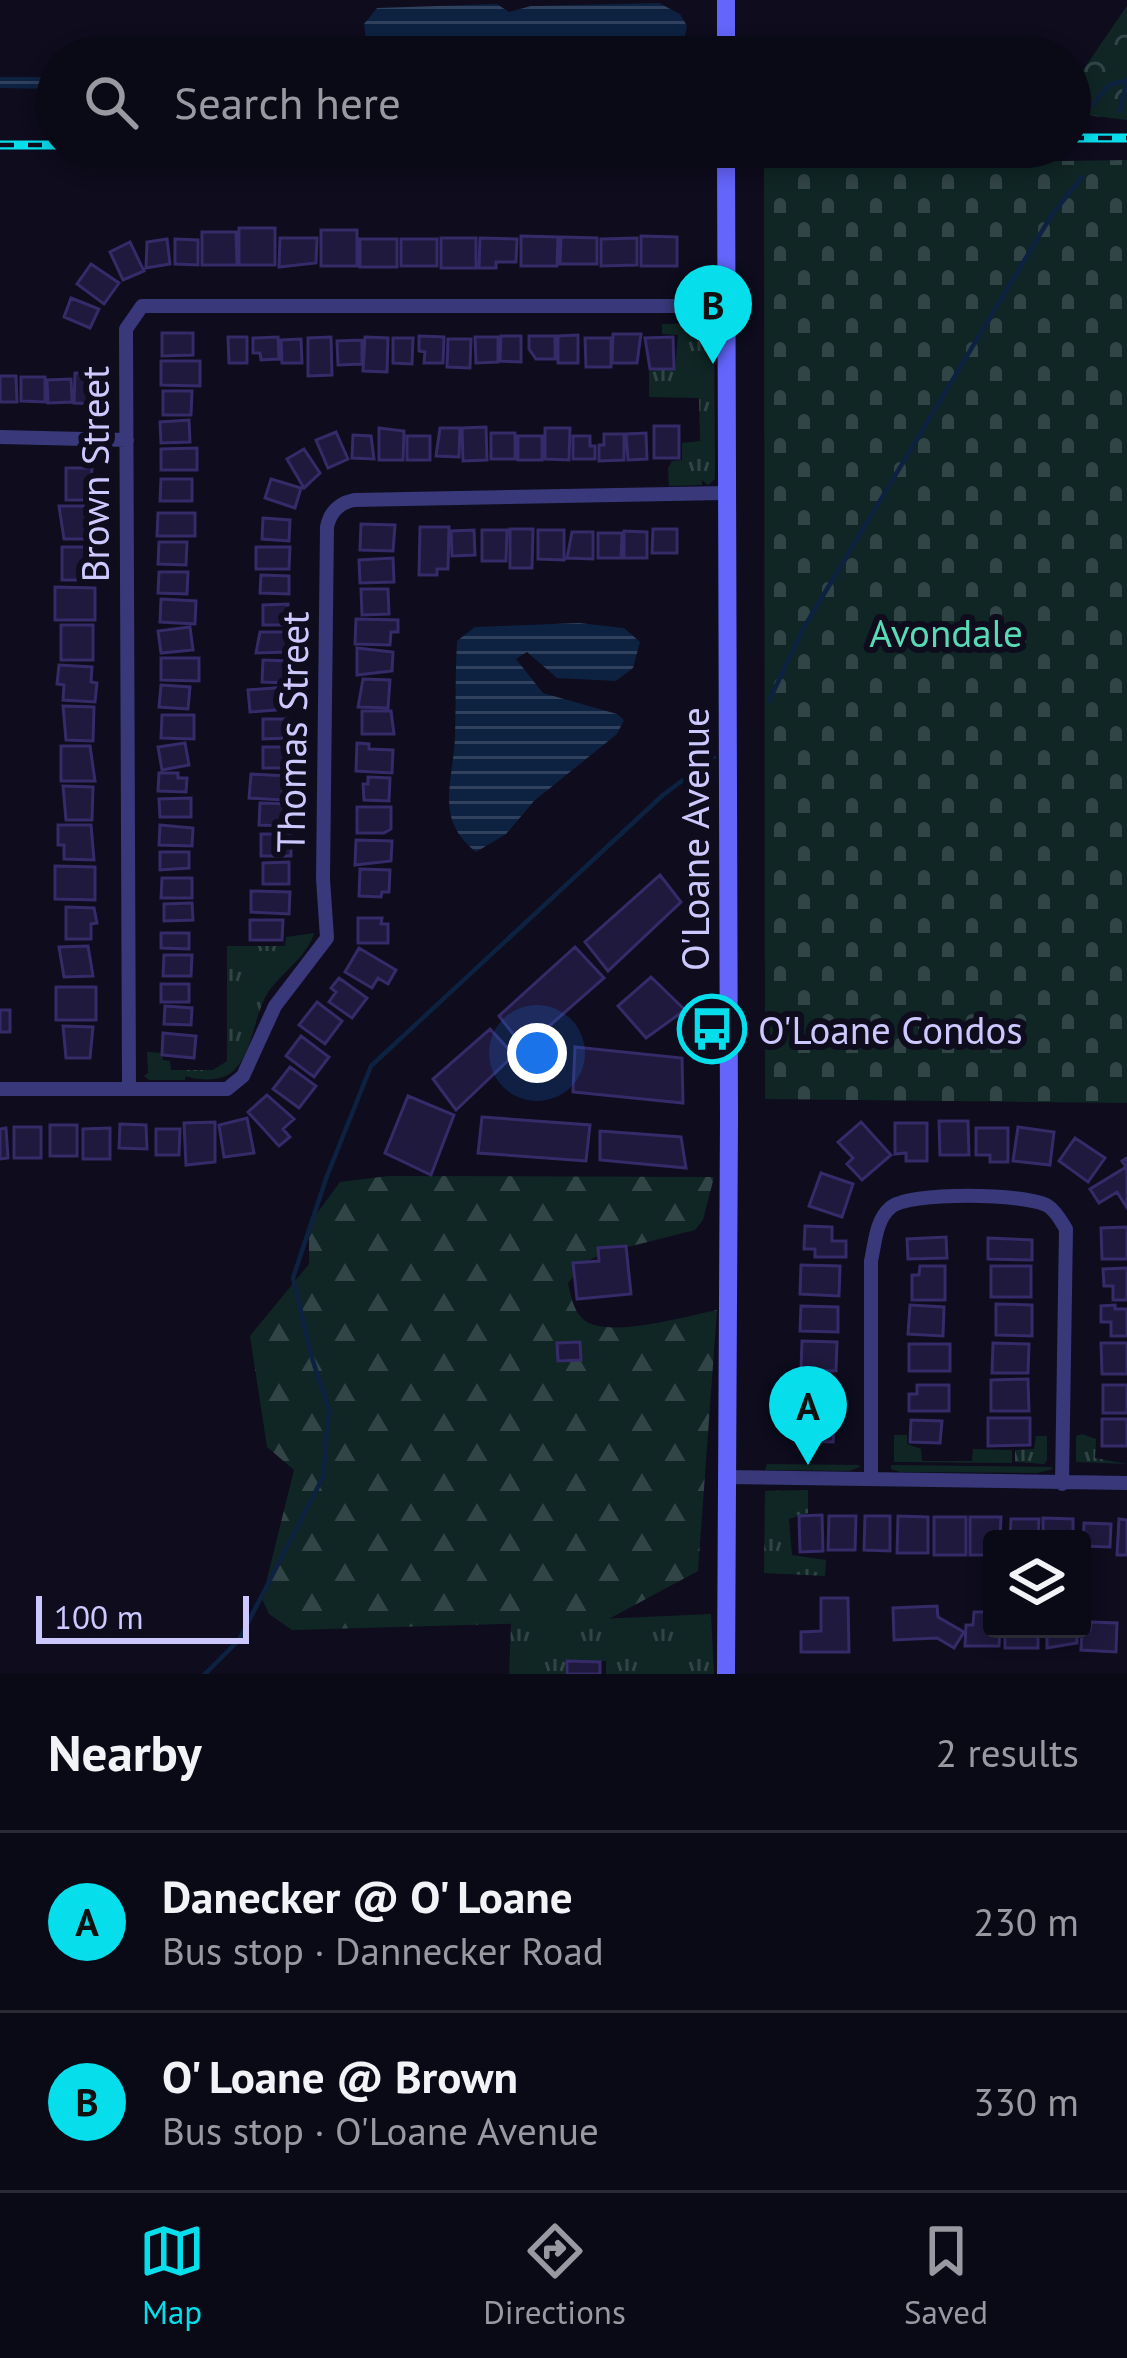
<!DOCTYPE html>
<meta charset="utf-8">
<style>
:root{--surface:#0a0916;--page:#181723;--text:#f1f3f6;--muted:#999aa1;--line:#2a2a35;--accent:#07deec}
body{margin:0;font-family:"PT Sans",sans-serif;background:var(--page);color:var(--text)}
.controls{position:absolute;right:36px;bottom:36px;display:grid;overflow:hidden;border-radius:12px;box-shadow:0 6px 18px #0003}
.controls button{width:108px;height:108px;display:grid;place-items:center;padding:0;border:0;border-bottom:3px solid var(--line);background:var(--surface);color:var(--text);font:60px sans-serif}
.scale{position:absolute;left:36px;bottom:30px;width:213px;box-sizing:border-box;padding-left:12px;border:6px solid #cdc9fe;border-top:0;font-size:33px;line-height:42px;white-space:nowrap;color:#cdc9fe;-webkit-text-stroke:9px #0e0c1d;paint-order:stroke}
.you{position:absolute;left:537px;top:1053px;width:42px;height:42px;margin:-30px;border:9px solid #fff;border-radius:50%;background:#1a73e8;box-shadow:0 0 0 18px #1a73e833}
.badge{display:grid;place-items:center;width:78px;height:78px;border-radius:50%;background:var(--accent);color:#111;font-size:39px;font-weight:700}
.pin{position:absolute;translate:-50% -99px;filter:drop-shadow(0 3px 6px #0008)}
.pin::after{content:'';position:absolute;top:63px;width:42px;height:36px;background:inherit;clip-path:polygon(0 0,100% 0,50% 100%)}
.list{margin:0;padding:0;list-style:none}
h2{display:flex;justify-content:space-between;align-items:center;height:156px;margin:0;padding:0 48px;font-size:51px}
h2 small{font-size:39px;font-weight:400;color:var(--muted)}
.list li{display:grid;grid-template-columns:78px 1fr auto;gap:36px;align-items:center;box-sizing:border-box;height:180px;padding:0 48px;border-top:3px solid var(--line)}
.list b{display:block;font-size:45px;white-space:nowrap}
.list p{margin:0;font-size:39px;white-space:nowrap;color:var(--muted)}
.list em{font-size:39px;font-style:normal;color:var(--muted)}
.icon{flex:none;width:66px;height:66px;fill:none;stroke:currentColor;stroke-width:2;stroke-linecap:round;stroke-linejoin:round}
.map{position:relative;flex:none;width:1127px;height:1674px;overflow:hidden}
.search{position:absolute;background:var(--surface);box-shadow:0 6px 18px #0003;left:36px;right:36px;top:36px;height:132px;display:flex;align-items:center;gap:30px;box-sizing:border-box;padding:0 42px;border-radius:66px;color:var(--muted);font-size:45px}
.sheet{height:516px;background:var(--surface)}
nav{display:flex;justify-content:space-around;align-items:center;box-sizing:border-box;height:168px;border-top:3px solid var(--line);background:var(--surface);font-size:33px;color:var(--muted)}
nav a{display:grid;justify-items:center;gap:6px}
nav .on{color:var(--accent)}
.map>svg:first-child{display:block}
.grass{fill:url(#grass-tufts)}
.forest{fill:url(#forest-firs)}
.cemetery{fill:url(#cemetery-stones)}
.park{fill:url(#park-crowns)}
.water{fill:url(#water-rules)}
.lines{fill:none;stroke-linecap:round;stroke-linejoin:round}
.stream{stroke:#0d2240;stroke-width:4.5}
.building{fill:#1f193d;stroke:#352b68;stroke-width:3}
.street{stroke:#38387a;stroke-width:14}
.secondary{stroke:#6365fb;stroke-width:18}
.rail-casing{stroke:#07deec;stroke-width:9}
.rail{stroke:#0e0c1d;stroke-width:4.5;stroke-dasharray:14;stroke-linecap:butt}
.labels{text-anchor:middle;dominant-baseline:central;stroke-width:12;stroke-linejoin:round;paint-order:stroke}
.street-label{font-size:39px;fill:#cdc9fe;stroke:#0e0c1d}
.park-label{font-size:39px;fill:#58dab5;stroke:#0e0c1d}
.poi-label{font-size:39px;fill:#cdc9fe;stroke:#0e0c1d;text-anchor:start}
</style>
<div class="map">
<svg width="1127" height="1674" viewBox="0 0 1127 1674">
<defs>
<pattern id="grass-tufts" width="24" height="20" patternUnits="userSpaceOnUse" patternTransform="scale(3)"><rect width="24" height="20" fill="#0f2625"/><path d="M3 7l-1-3M5 7V3M7 7l1-3M15 17l-1-3M17 17v-4M19 17l1-3" fill="none" stroke="#314446"/></pattern>
<pattern id="forest-firs" width="22" height="20" patternUnits="userSpaceOnUse" patternTransform="scale(3)"><rect width="22" height="20" fill="#0f2625"/><path d="M5 1l3.5 6h-7zM16 11l3.5 6h-7z" fill="#314446"/></pattern>
<pattern id="cemetery-stones" width="16" height="16" patternUnits="userSpaceOnUse" patternTransform="scale(3)"><rect width="16" height="16" fill="#0f2625"/><path d="M2 7V4a2 2 0 0 1 4 0v3zM10 15v-3a2 2 0 0 1 4 0v3z" fill="#314446"/></pattern>
<pattern id="park-crowns" width="20" height="18" patternUnits="userSpaceOnUse" patternTransform="scale(3)"><rect width="20" height="18" fill="#0f2625"/><path d="M2 6a3 3 0 1 1 6 0M12 15a3 3 0 1 1 6 0" fill="none" stroke="#314446"/></pattern>
<pattern id="water-rules" width="6" height="5" patternUnits="userSpaceOnUse" patternTransform="scale(3)"><rect width="6" height="5" fill="#0d2240"/><path d="M0 2.5h6" fill="none" stroke="#2f415d"/></pattern>
</defs>
<rect width="100%" height="100%" fill="#0e0c1d"/>
<!-- grass -->
<path class="grass" d="M706,312L711,314L714,321L715,479L708,485L702,480V485L669,486L668,468L672,461L682,460V443L700,441L699,398L649,397V371L675,367L678,335L662,334V324L708,323Z
M314,933C307,958 282,971 267,994C253,1017 253,1056 231,1073C219,1082 195,1080 186,1076L185,1080H149L144,1076L148,1073L147,1052L162,1053L163,1060L170,1061L171,1070H213L227,1061V946H285L286,937Z
M1082,1434L1096,1439L1095,1458L1127,1464L1076,1462V1436Z
M894,1435H907V1444L921,1449L922,1461H972L973,1449L1012,1450V1463L894,1462Z
M1036,1436H1047V1460L1044,1464L1015,1462V1450L1034,1449Z
M767,1464L859,1465L860,1467L849,1471L765,1470Z
M891,1465L1051,1467L1053,1469L1037,1473L900,1472L891,1469Z
M808,1490V1513L789,1519L792,1555L826,1560L825,1576L764,1573L765,1491Z
M711,1614L714,1674H606V1661H566L565,1674H509L511,1623Z"/>
<!-- forest -->
<path class="forest" d="M388,1176L714,1177L703,1220L695,1230L604,1253L585,1262L568,1283C571,1296 573,1310 583,1319C606,1340 686,1316 717,1310L698,1571L605,1621L292,1630L269,1614L262,1599L294,1470L267,1447L250,1336L309,1264V1224L340,1182Z"/>
<!-- cemetery -->
<path class="cemetery" d="M1127,160V1103L765,1099L764,166Z"/>
<!-- park -->
<path class="park" d="M1127,6V120L1070,113V89Z"/>
<!-- water -->
<path class="water" d="M659,3L680,14L687,26L680,57H394L384,56L366,41L364,24L377,8L497,4L509,12L531,6Z
M0,77H57V89L0,88Z
M579,623L624,628L640,642L633,668L616,681L557,678L527,652L516,659L543,693L617,714L624,720L617,734L534,801L506,834L476,852C434,819 453,783 455,737C456,705 455,673 457,641L475,627Z"/>
<g class="lines">
<!-- stream -->
<path class="stream" d="M1120,111L1127,79
M1070,113H1085L1109,85L1127,80
M769,701L803,629L1051,216L1082,177
M205,1674L239,1640L323,1477L329,1410L312,1358L293,1278L327,1176L371,1066L663,795L714,757"/>
</g>
<!-- building -->
<path class="building" d="M239,228H275V265H239Z
M321,230H357V266H321Z
M202,232H236L237,265H202Z
M521,236L558,237L557,266H521Z
M641,236L677,237V266H641Z
M561,237L597,238V264H560Z
M280,238H317L316,263L279,267Z
M441,238H476V268H441Z
M480,238L517,239L516,262H496V268H479Z
M637,238V265L601,266V239Z
M167,239L170,264L146,268L147,242Z
M175,239L198,240V265L175,264Z
M360,239H397V267H360Z
M401,239H437V266H401Z
M130,242L144,271L123,280L110,252Z
M91,264L119,283L104,304L77,284Z
M71,298L99,309L90,328L64,317Z
M162,333H193V355L162,356Z
M613,334H641L637,363H612Z
M578,335V363H558V336Z
M419,336L444,337L443,363H424L425,352L419,351Z
M501,336H521V362L500,361Z
M529,336H555V359H536L529,349Z
M228,337H247V363H229Z
M278,337L279,359L261,360L260,353H253V338Z
M331,337L332,375L308,376V338Z
M365,337L388,338L387,372L363,371Z
M475,337H498V362L476,363Z
M673,337L674,369H650L645,338Z
M393,338H413L412,364L393,363Z
M585,338H611V367H586Z
M301,339L302,363H282L281,340Z
M448,339H471L470,368L447,367Z
M362,340V364L338,365L337,341Z
M161,361H200V386L161,385Z
M75,373H97L96,404L74,403Z
M0,376H16L17,402H0Z
M21,377H45V402L21,401Z
M71,379L72,402L48,403L47,380Z
M163,391H192L191,415H163Z
M189,420L190,442L161,443L160,422Z
M654,426H679V458H654Z
M486,427L487,460L463,461L462,428Z
M379,428L404,431L403,460H379Z
M440,428H460L459,457L436,456Z
M545,428H570L569,460L545,459Z
M336,432L348,459L328,468L316,440Z
M491,433H515V459H491Z
M646,433L647,459L628,460L626,434Z
M604,434H624V460L599,461V445H604Z
M353,435L371,436L374,459L352,458Z
M407,436H430V460H407Z
M518,436H542V460H518Z
M573,436H590V446H595V459H573Z
M197,448V470H161V449Z
M304,449L320,473L304,488L287,459Z
M66,468H92L91,484H96L92,500H66Z
M161,479H192V501H160Z
M271,479L301,488L295,508L265,498Z
M59,506H93V539H64Z
M158,513H195V536H157Z
M263,518L290,520L289,541L262,539Z
M361,524L395,525L393,551L360,550Z
M420,527H449L448,569H437V575H419Z
M510,529H533L532,568H510Z
M653,529H677V553H652Z
M474,530L475,555L452,556L451,531Z
M482,530H507L506,561H482Z
M538,530H564V560L538,559Z
M624,531L647,532V558H624Z
M572,532H593V559L567,558Z
M598,533H622L621,558H598Z
M159,542H187L186,565L158,564Z
M62,547H93V580H62Z
M256,547H290L289,569H256Z
M393,558L394,582L360,583L359,560Z
M159,572H188L187,594L158,593Z
M261,575L289,576V594L260,593Z
M55,587L95,588V620H55Z
M361,589H388L389,614L362,615Z
M161,599L196,601L195,624L160,622Z
M288,604V625H263V605Z
M356,619L398,620V632H391L390,645L355,644Z
M61,625H93V660H61Z
M190,627L193,650L161,653L158,631Z
M260,632H288L289,652L256,653Z
M357,648L393,652L392,671L357,675Z
M161,658H199V681L161,680Z
M263,660L291,661L289,683L262,682Z
M59,665L92,667L91,682L97,683L95,702L63,700L64,685L57,684Z
M363,679L390,680L388,708L358,707Z
M161,685L190,687L188,709L159,707Z
M286,687L288,709L250,712L248,690Z
M63,706L94,707L93,741L66,740Z
M362,711H391L394,734H362Z
M162,715H194V739L161,738Z
M263,719H288L289,738L263,739Z
M185,743L189,765L162,770L158,747Z
M357,743L369,744V749L393,750L392,773L356,771Z
M61,746H90L95,781H61Z
M263,747H289V768H263Z
M159,773H178V778H187L186,792L158,791Z
M251,774L288,776L287,793L282,792L281,800L249,798Z
M368,777L390,778L389,801L364,800L363,784H368Z
M63,786L93,787L92,820H66Z
M191,798V817H160L159,799Z
M260,803L288,804V826L259,825Z
M357,807H391V829L384,833H357Z
M58,825H91L94,860L64,859V845H58Z
M160,825L193,828L192,846L159,845Z
M261,834H291V856H261Z
M356,840L392,841L391,861L355,865Z
M160,852H189V868L160,870Z
M289,862V884H263V863Z
M55,866L95,867V900L55,899Z
M360,869L390,870L389,892H382L381,897L359,896Z
M660,875L681,902L608,971L585,942Z
M162,878H192V898H161Z
M251,891L290,892L289,914L251,912Z
M192,903L193,920L164,921V904Z
M66,907L94,908L97,923L91,924V939H66Z
M358,918H382L381,924H388V943H358Z
M250,920H283L282,940H250Z
M161,933H189V949L161,948Z
M88,946L93,976L64,977L59,947Z
M575,947L604,978L524,1048L499,1016Z
M359,948L396,970L388,984L378,978L372,988L345,972Z
M164,955H192L191,976H163Z
M651,977L685,1010L646,1038L618,1006Z
M339,978L367,998L352,1018L329,1002L336,992L331,988Z
M161,984H189V1002H161Z
M56,987H96V1020H56Z
M317,1002L342,1021L325,1044L299,1025Z
M165,1006L192,1008L191,1025L164,1024Z
M0,1010H10V1032H0Z
M63,1026L93,1027L90,1058H66Z
M490,1029L514,1055L456,1110L433,1079Z
M163,1033L196,1036L194,1058L162,1055Z
M301,1036L329,1057L314,1077L286,1056Z
M575,1047L682,1058L683,1103L573,1092Z
M290,1067L316,1086L299,1108L273,1089Z
M267,1095L294,1119L283,1129L290,1137L279,1146L248,1112Z
M408,1096L454,1115L431,1175L385,1153Z
M482,1117L590,1125L586,1161L478,1153Z
M247,1118L254,1153L224,1157L219,1125Z
M939,1121H968L969,1155H940Z
M215,1122V1162L186,1165L184,1123Z
M861,1122L891,1155L862,1180L847,1164L853,1158L838,1142Z
M895,1123H927V1161H906V1153L895,1154Z
M120,1124L146,1125L147,1149L119,1148Z
M50,1125H77V1156H50Z
M14,1127H41V1158H14Z
M1018,1127L1054,1132L1050,1165L1013,1161Z
M6,1128L8,1158L0,1159V1129Z
M110,1128V1159H83V1129Z
M976,1128H1008V1162H990V1155H976Z
M156,1129H180L179,1155H156Z
M600,1131L681,1137L686,1168L600,1160Z
M1075,1138L1105,1158L1088,1182L1059,1161Z
M1127,1158V1208L1117,1192L1099,1203L1090,1189L1126,1167L1122,1161Z
M821,1173L853,1184L842,1217L809,1206Z
M805,1226L832,1227V1241H846V1257H815V1249H804Z
M1127,1227V1259H1102L1101,1228Z
M946,1237L947,1258L908,1259L907,1239Z
M988,1238L1032,1240V1260L988,1259Z
M626,1246L631,1294L577,1299L573,1263L599,1261L598,1248Z
M801,1265L840,1266L839,1296L800,1294Z
M920,1266H945V1300H912V1275H919Z
M991,1266H1031V1297H991Z
M1127,1268V1300H1113V1286H1104L1103,1269Z
M996,1304L1032,1305V1336L996,1335Z
M910,1305L944,1307L943,1336L908,1334Z
M1115,1305V1309H1127V1336H1111V1322H1101V1306Z
M801,1306L838,1307V1332L800,1331Z
M802,1341L837,1342L836,1371L801,1369Z
M580,1342L581,1360L558,1361L557,1343Z
M993,1343L1029,1344L1028,1373H992Z
M1101,1343H1127V1374H1102Z
M909,1344H950V1371H909Z
M1028,1379L1029,1411H991V1380Z
M802,1383L837,1384L836,1408L801,1407Z
M917,1385H949V1411H909V1394H917Z
M1103,1385H1127V1413H1103Z
M809,1416L835,1418L833,1442L808,1441Z
M988,1418H1030V1445L988,1446Z
M1102,1419H1127V1446H1102Z
M911,1420L942,1421L940,1443L910,1442Z
M822,1515L823,1551L800,1552L799,1516Z
M829,1516H856L855,1550H828Z
M865,1516H890V1551L864,1550Z
M898,1516L928,1517V1553H897Z
M934,1517H966V1555H934Z
M970,1517H1001L1000,1539H992V1555H970Z
M1043,1518L1073,1519V1539H1043Z
M1011,1519H1039L1038,1539H1010Z
M1119,1519L1127,1520V1555H1117Z
M1084,1523L1111,1524L1110,1547L1083,1546Z
M821,1598H848L849,1652H801V1632L821,1631Z
M937,1606L938,1617L964,1632L954,1648L937,1638L894,1640L893,1608Z
M974,1612H992V1629H1000L999,1646H965L966,1625H973Z
M1091,1622L1117,1623L1116,1652L1081,1650L1082,1630H1090Z
M1005,1629H1038V1648H1005Z
M1047,1629H1077V1643L1047,1648Z
M567,1661L600,1662V1674H567Z"/>
<g class="lines">
<!-- street -->
<path class="street" d="M0,437L127,440
M129,1086L126,329L142,306H725
M0,1089H227L243,1076L275,1006L327,938L323,879L327,527C330,512 339,503 354,500L725,493
M725,1477L1127,1483
M871,1479V1261C875,1243 876,1220 890,1208C907,1191 1028,1193 1048,1206C1056,1211 1061,1221 1066,1229L1062,1484"/>
<!-- secondary -->
<path class="secondary" d="M726,57V0
M726,1674L729,1118L726,147"/>
<defs>
<path id="rail" d="M1070,138H1127
M0,145H57"/>
</defs>
<!-- rail casing -->
<use href="#rail" class="rail-casing"/>
<!-- rail -->
<use href="#rail" class="rail"/>
</g>
<!-- icons -->
<defs>
<symbol id="bus-ring" viewBox="-11 -11 22 22"><circle r="9.5" fill="#0e0c1d" stroke="#07deec" stroke-width="1.5"/><path d="M-5-6H5V4H4V6H2V4H-2V6H-4V4H-5ZM-3.5-4V0h7V-4ZM-3.5 1.2v1.5H-2V1.2ZM2 1.2v1.5H3.5V1.2Z" fill="#07deec"/></symbol>
</defs>
<g fill-rule="evenodd">
<use href="#bus-ring" x="674" y="991" width="76" height="76"/>
</g>
<g class="labels">
<!-- street labels -->
<g class="street-label">
<text transform="translate(94 474) rotate(-90)">Brown Street</text>
<text transform="translate(292 732) rotate(-89)">Thomas Street</text>
<text transform="translate(694 839) rotate(-90)">O'Loane Avenue</text>
</g>
<!-- park labels -->
<g class="park-label">
<text x="946" y="632">Avondale</text>
</g>
<!-- poi labels -->
<g class="poi-label">
<text x="758" y="1029">O'Loane Condos</text>
</g>
</g>
</svg>
<div class="controls">
<button><svg class="icon" aria-label="layers" viewBox="0 0 24 24"><path d="M12 4l9 5-9 5-9-5zM3 14l9 5 9-5"/></svg></button>
</div>
<div class="scale">100 m</div>
<div class="you"></div>
<div class="pin badge" style="left:808px;top:1465px">A</div>
<div class="pin badge" style="left:713px;top:364px">B</div>
<div class="search"><svg class="icon" aria-label="search" viewBox="0 0 24 24"><circle cx="10" cy="10" r="6"/><path d="M15 15l6 6"/></svg>Search here</div>
</div>
<section class="sheet">
<h2>Nearby<small>2 results</small></h2>
<ul class="list">
<li><span class="badge">A</span><div><b>Danecker @ O' Loane</b><p>Bus stop · Dannecker Road</p></div><em>230 m</em></li>
<li><span class="badge">B</span><div><b>O' Loane @ Brown</b><p>Bus stop · O'Loane Avenue</p></div><em>330 m</em></li>
</ul>
</section>
<nav>
<a class="on"><svg class="icon" aria-label="map" viewBox="0 0 24 24"><path d="M3 6l6-2 6 2 6-2v14l-6 2-6-2-6 2zM9 4v14M15 6v14"/></svg>Map</a>
<a><svg class="icon" aria-label="directions" viewBox="0 0 24 24"><path d="M12 3l9 9-9 9-9-9zM9 14v-3h6M13 9l2 2-2 2"/></svg>Directions</a>
<a><svg class="icon" aria-label="saved" viewBox="0 0 24 24"><path d="M7 4h10v16l-5-4-5 4z"/></svg>Saved</a>
</nav>
